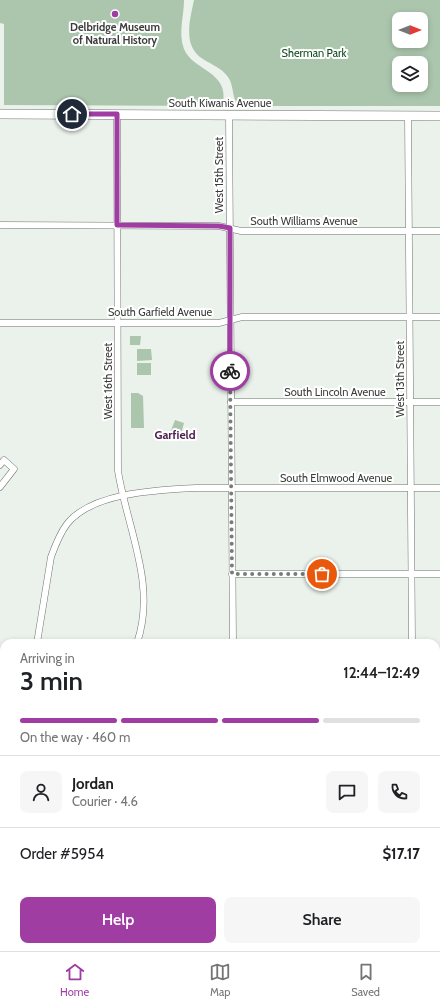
<!DOCTYPE html>
<html lang="en">
<head>
<meta charset="utf-8">
<style>
	:root { --surface:#fff; --page:#f6f6f6; --text:#202124; --muted:#757577; --line:#e0e0e0; --accent:#a03da3 }
	body { margin:0; font-family:Cabin,sans-serif; background:var(--page); color:var(--text); height:100vh; display:flex; flex-direction:column; font-size:15px; white-space:nowrap }
	* { box-sizing:border-box; margin:0 }
	p { font-size:13px; color:var(--muted) }
	.icon { flex:none; width:22px; height:22px; fill:none; stroke:currentColor; stroke-width:2; stroke-linecap:round; stroke-linejoin:round }
	.map { position:relative; flex:1; overflow:hidden }
	.side { position:absolute; left:0px; top:639px; width:440px; height:312px; display:flex; flex-direction:column; background:var(--surface); border-radius:12px 12px 0 0; box-shadow:0 2px 6px #0003 }
	.side>* { flex:none }
	.needle { width:26px; rotate:90deg }
	.tools { position:absolute; left:392px; top:12px; display:grid; gap:8px }
	.tools a { display:grid; place-items:center; width:36px; height:36px; border-radius:8px; background:var(--surface); box-shadow:0 2px 6px #0003; font-size:20px }
	.pin { position:absolute; display:grid; place-items:center; width:34px; height:34px; color:#fff; margin:-17px; border:2px solid #fff; border-radius:50%; box-shadow:0 1px 4px #0007 }
	.courier { position:absolute; display:grid; place-items:center; width:40px; height:40px; margin:-20px; border:3px solid #a03da3; border-radius:50%; background:#fff; color:#222; box-shadow:0 1px 5px #0007 }
	.overview em { font-style:normal; font-weight:600 }
	.overview div { display:flex; flex-direction:column-reverse }
	.overview { display:flex; align-items:center; justify-content:space-between; height:68px; padding:0 20px }
	h1 { font-size:26px; font-weight:600; line-height:30px }
	.bar { display:grid; grid-template-columns:repeat(4,1fr); gap:6px 4px; align-content:center; height:48px; padding:0 20px }
	.bar i { height:5px; border-radius:3px; background:var(--line) }
	.bar .current { background:var(--accent) }
	.bar p { grid-column:span 4 }
	.line { display:flex; align-items:center; gap:10px; padding:0 20px; border-top:1px solid var(--line) }
	.line div { flex:1 }
	.round { display:grid; place-items:center; flex:none; width:42px; height:42px; border-radius:8px; background:var(--page) }
	.button { display:flex; gap:8px; margin-top:auto; padding:8px 20px }
	.button a { flex:1; height:46px; border-radius:8px; background:var(--accent); color:#fff; font-size:16px; font-weight:600; line-height:46px; text-align:center }
	.button a+a { background:var(--page); color:var(--text) }
	.tabs { display:flex; justify-content:space-around; align-items:center; height:56px; border-top:1px solid var(--line); background:var(--surface); font-size:11px; color:var(--muted) }
	.tabs a { display:grid; justify-items:center; gap:2px }
	.tabs .current { color:var(--accent) }
	.map>svg:first-child { display:block }
	.green { fill:#acc6ae; fill-rule:evenodd }
	.lines { fill:none; stroke-linecap:round; stroke-linejoin:round }
	.minor-casing { stroke:#6d736d; stroke-width:7 }
	.tertiary-casing { stroke:#6d736d; stroke-width:9 }
	.secondary-casing { stroke:#6d736d; stroke-width:10 }
	.minor { stroke:#fff; stroke-width:6 }
	.tertiary { stroke:#fff; stroke-width:8 }
	.secondary { stroke:#fff; stroke-width:9 }
	.done { stroke:#787c78; stroke-width:4; stroke-dasharray:0 7.2 }
	.route { stroke:#a03da3; stroke-width:5 }
	.poi-dot { fill:#a03da3; stroke:#fff; stroke-width:1.5 }
	.labels { text-anchor:middle; dominant-baseline:central; stroke-width:4; stroke-linejoin:round; paint-order:stroke }
	.poi-label { font-size:11px; font-weight:bold; fill:#3a3d3a; stroke:#fff }
	.park-label { font-size:11px; fill:#0e4b1b; stroke:#fff }
	.street-label { font-size:11px; fill:#3a3d3a; stroke:#fff }
	.neighbourhood-label { font-size:12px; font-weight:bold; fill:#512152; stroke:#fff }
</style>
</head>
<body>
<div class="map">
<svg width="440" height="951" viewBox="0 0 440 951">
	<rect width="100%" height="100%" fill="#eaf2eb"/>
	<g class="green">
		<path d="M0,0H184C184,16 178,33 184,49C193,71 229,71 223,103L219,106L4,105V24L0,23Z"/>
		<path d="M194,0H440V106H238C232,99 234,85 228,77C222,68 212,65 203,59C182,46 190,20 194,0ZM399,19H421V41H399ZM399,63H421V85H399Z"/>
		<path d="M130,336H141L140,345H130Z"/>
		<path d="M137,349H151L152,360L137,361Z"/>
		<rect x="137" y="363" width="14" height="12"/>
		<path d="M131,393H138L143,396L144,428H131Z"/>
		<path d="M175,420L184,423L180,438L170,433Z"/>
	</g>
	<g class="lines">
		<g class="minor-casing">
			<g id="minor">
				<path d="M117,114L118,471C127,528 157,585 137,643"/>
				<path d="M229,115L233,643"/>
				<path d="M408,116L412,643"/>
				<path d="M0,225L219,226L241,231H440"/>
				<path d="M0,323H219L242,317H440"/>
				<path d="M231,402H440"/>
				<path d="M0,465L4,460L14,469L0,487"/>
				<path d="M232,574H440"/>
				<path d="M37,643L51,557C55,546 60,533 67,524C92,492 159,490 196,488H440"/>
				<path d="M436,662H440"/>
				<path d="M0,689L4,686"/>
				<path d="M436,750H440"/>
				<path d="M0,751L4,752"/>
				<path d="M0,925H4"/>
				<path d="M436,926L440,927"/>
				<path d="M323,947V951"/>
				<path d="M224,951V947"/>
				<path d="M413,951V947"/>
			</g>
		</g>
		<g class="tertiary-casing">
			<g id="tertiary">
				<path d="M0,834H4"/>
				<path d="M436,835H440"/>
			</g>
		</g>
		<g class="secondary-casing">
			<path id="secondary" d="M0,114L440,116"/>
		</g>
		<use href="#minor" class="minor"/>
		<use href="#tertiary" class="tertiary"/>
		<use href="#secondary" class="secondary"/>
	</g>
	<g class="lines">
		<path class="done" d="M230,371L232,574H322"/>
		<path class="route" d="M72,114H117V225L219,226L230,228V371"/>
	</g>
	<circle class="poi-dot" cx="115" cy="14" r="4"/>
	<g class="labels">
		<g class="poi-label">
			<text x="115" y="27">Delbridge Museum<tspan x="115" dy="13">of Natural History</tspan></text>
		</g>
		<g class="park-label">
			<text x="314" y="53">Sherman Park</text>
		</g>
		<g class="street-label">
			<text x="220" y="103">South Kiwanis Avenue</text>
			<text transform="translate(219 175) rotate(-90)">West 15th Street</text>
			<text x="304" y="221">South Williams Avenue</text>
			<text x="160" y="312">South Garfield Avenue</text>
			<text transform="translate(400 379) rotate(-90)">West 13th Street</text>
			<text transform="translate(108 381) rotate(-90)">West 16th Street</text>
			<text x="335" y="392">South Lincoln Avenue</text>
			<text x="336" y="478">South Elmwood Avenue</text>
		</g>
		<g class="neighbourhood-label">
			<text x="175" y="434">Garfield</text>
		</g>
	</g>
</svg>
<div class="tools">
<a><svg class="needle" viewBox="-14 -14 28 28"><path d="M0-13l5 13h-10z" fill="#e53935"/><path d="M0 13l5-13h-10z" fill="#757577"/></svg></a>
<a><svg class="icon" aria-label="layers" viewBox="0 0 24 24"><path d="M12 4l9 5-9 5-9-5zM3 14l9 5 9-5"/></svg></a>
</div>
<div class="pin" style="left:322px;top:574px;background:#ea580c"><svg class="icon" aria-label="bag" viewBox="0 0 24 24"><path d="M5 8h14l-1 12H6zM9 8a3 3 0 0 1 6 0"/></svg></div>
<div class="pin" style="left:72px;top:114px;background:#1f2937"><svg class="icon" aria-label="home" viewBox="0 0 24 24"><path d="M3 11l9-7 9 7M6 9v11h12V9"/></svg></div>
<div class="courier" style="left:230px;top:371px"><svg class="icon" aria-label="bike" viewBox="0 0 24 24"><circle cx="6" cy="16" r="4"/><circle cx="18" cy="16" r="4"/><path d="M6 16l4-8h5l3 8M10 8l3 8H6M13 5h3"/></svg></div>
<section class="side">
<div class="overview"><div><h1>3 min</h1><p>Arriving in</p></div><em>12:44–12:49</em></div>
<div class="bar"><i class="current"></i><i class="current"></i><i class="current"></i><i></i><p>On the way · 460 m</p></div>
<div class="line" style="height:72px"><a class="round"><svg class="icon" aria-label="person" viewBox="0 0 24 24"><circle cx="12" cy="8" r="4"/><path d="M4 21q1-7 8-7t8 7"/></svg></a><div><b>Jordan</b><p>Courier · 4.6</p></div><a class="round"><svg class="icon" aria-label="chat" viewBox="0 0 24 24"><path d="M4 5h16v11H9l-5 4z"/></svg></a><a class="round"><svg class="icon" aria-label="phone" viewBox="0 0 24 24"><path d="M5 4h4l2 5-3 2q2 4 5 5l2-3 5 2v4C11 20 4 13 5 4z"/></svg></a></div>
<div class="line" style="height:52px"><div>Order #5954</div><b>$17.17</b></div>
<div class="button"><a>Help</a><a>Share</a></div>
</section>
</div>
<nav class="tabs">
<a class="current"><svg class="icon" aria-label="home" viewBox="0 0 24 24"><path d="M3 11l9-7 9 7M6 9v11h12V9"/></svg>Home</a>
<a><svg class="icon" aria-label="map" viewBox="0 0 24 24"><path d="M3 6l6-2 6 2 6-2v14l-6 2-6-2-6 2zM9 4v14M15 6v14"/></svg>Map</a>
<a><svg class="icon" aria-label="saved" viewBox="0 0 24 24"><path d="M7 4h10v16l-5-4-5 4z"/></svg>Saved</a>
</nav>
</body>
</html>
